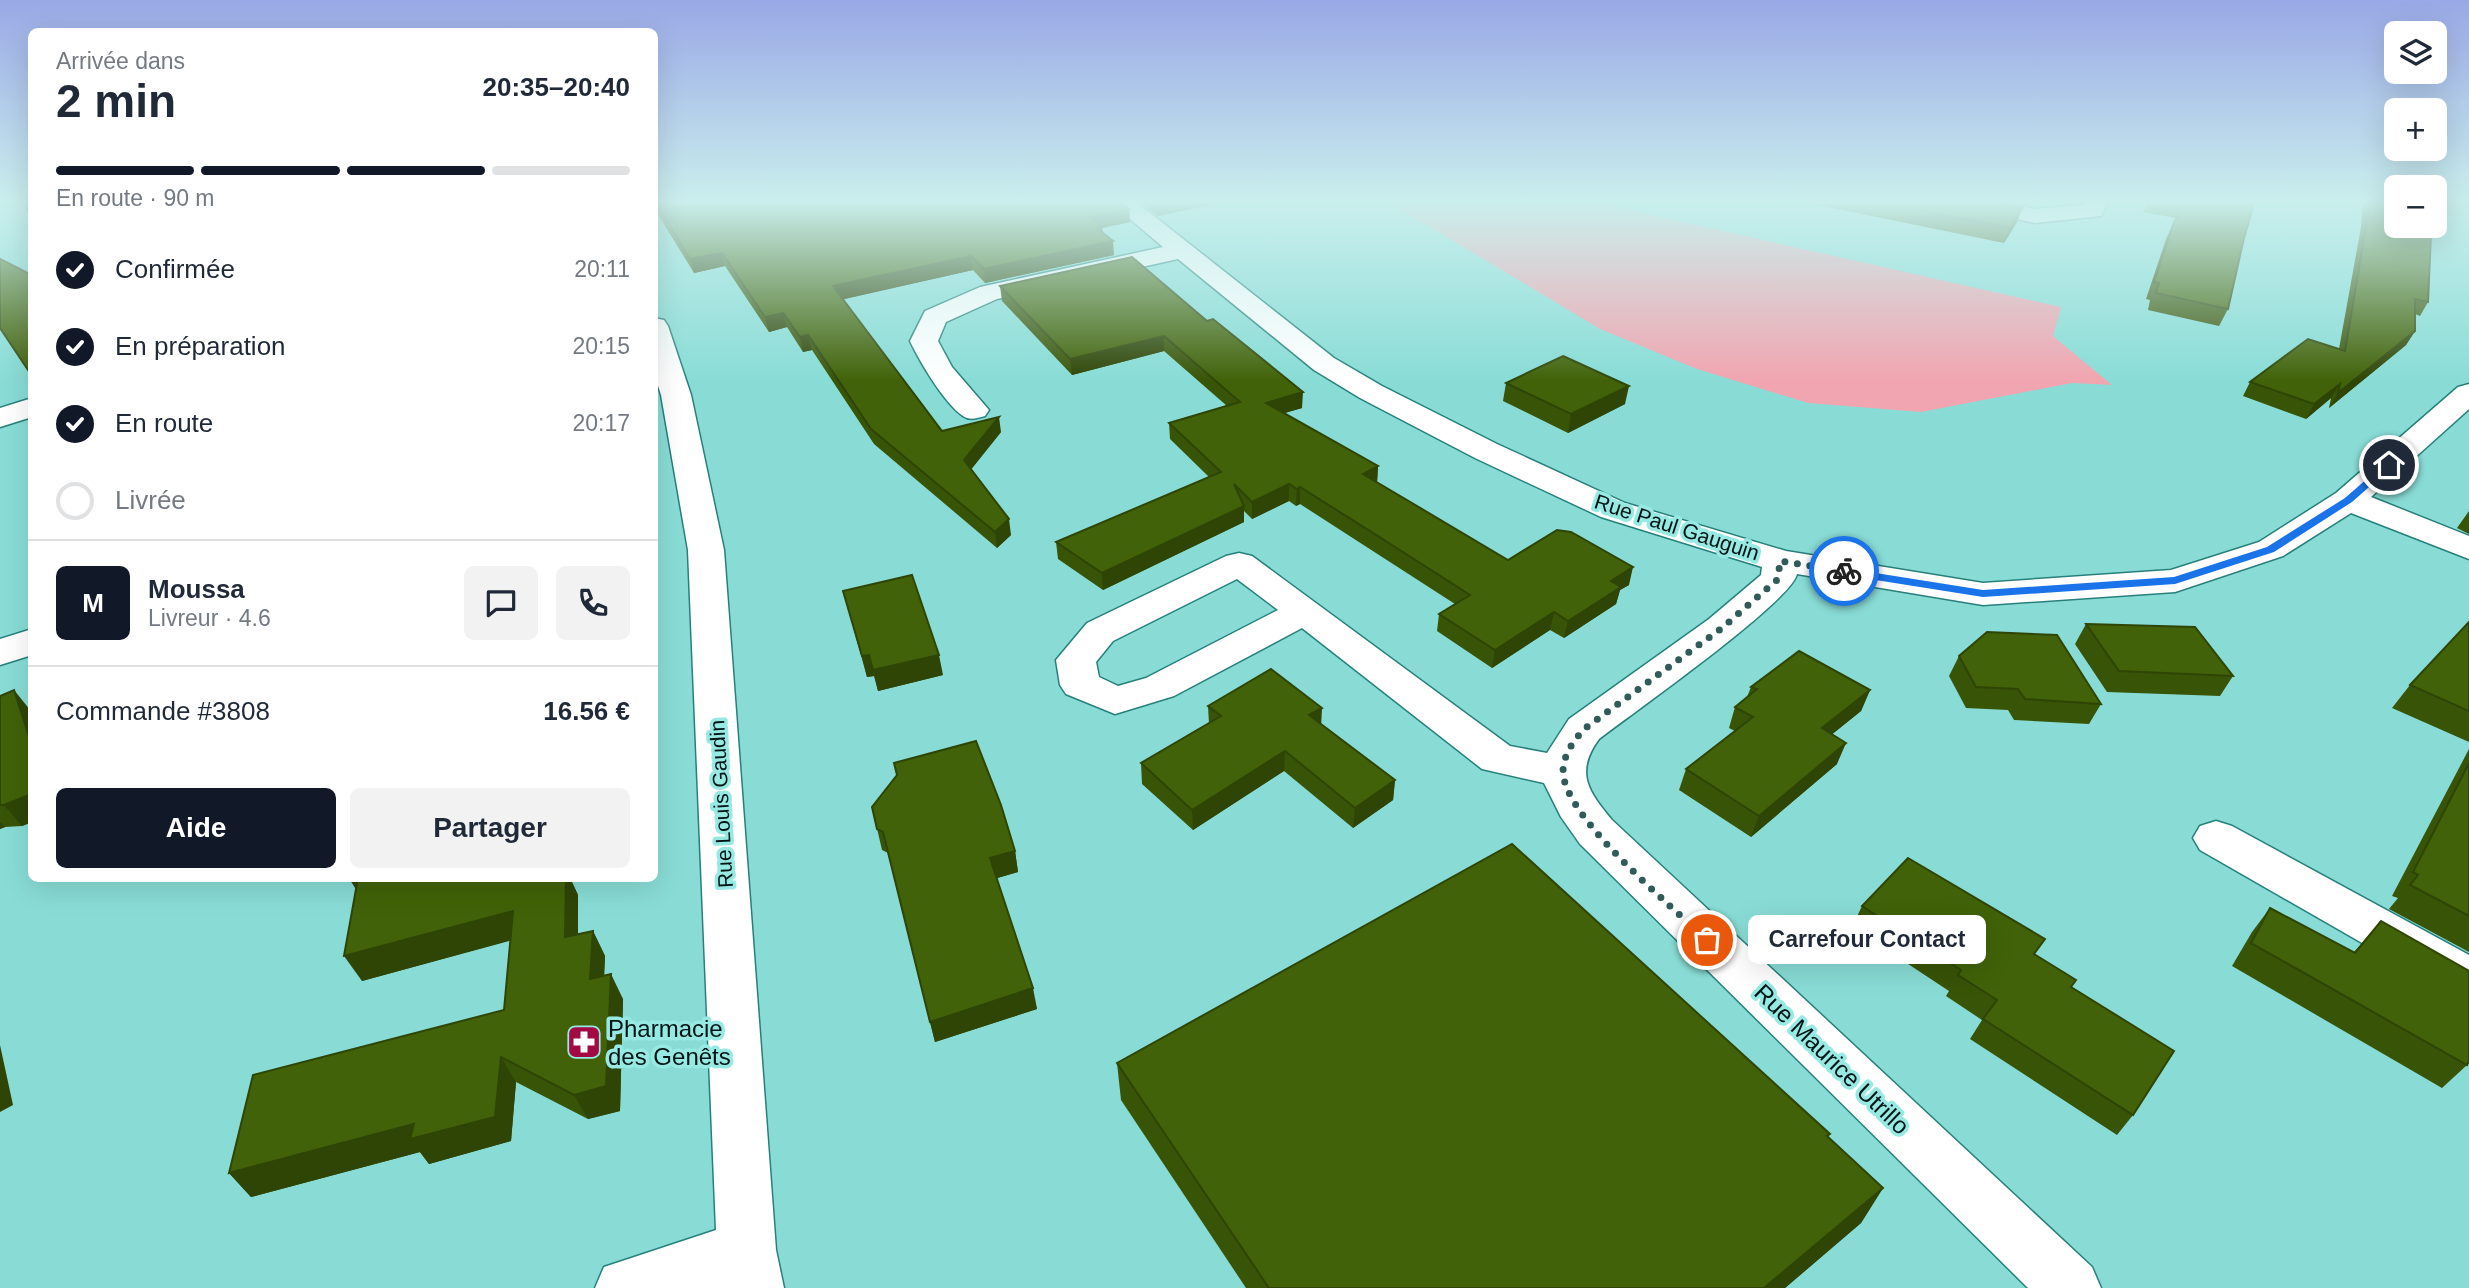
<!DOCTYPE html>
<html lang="fr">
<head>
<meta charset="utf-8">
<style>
	:root { --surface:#fff; --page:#f2f2f3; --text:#1f2937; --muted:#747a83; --line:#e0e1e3; --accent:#111827 }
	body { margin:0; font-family:Helvetica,sans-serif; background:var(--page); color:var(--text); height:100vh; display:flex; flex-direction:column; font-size:26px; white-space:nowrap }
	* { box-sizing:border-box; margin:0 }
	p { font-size:23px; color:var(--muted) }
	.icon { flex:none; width:38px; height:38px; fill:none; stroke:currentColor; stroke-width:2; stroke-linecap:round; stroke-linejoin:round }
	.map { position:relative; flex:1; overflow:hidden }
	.side { position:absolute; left:28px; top:28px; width:630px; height:854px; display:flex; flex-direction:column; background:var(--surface); border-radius:10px; box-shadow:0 7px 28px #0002 }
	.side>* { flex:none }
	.tools { position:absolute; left:2384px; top:21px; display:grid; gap:14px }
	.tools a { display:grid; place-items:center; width:63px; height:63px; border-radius:10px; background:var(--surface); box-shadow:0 7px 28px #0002; font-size:35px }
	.pin { position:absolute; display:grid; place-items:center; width:60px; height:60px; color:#fff; margin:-30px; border:4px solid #fff; border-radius:50%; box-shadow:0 2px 7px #0007 }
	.courier { position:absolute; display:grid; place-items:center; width:70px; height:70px; margin:-35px; border:5px solid #1a73e8; border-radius:50%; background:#fff; color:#222; box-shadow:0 2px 9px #0007 }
	.bubble { position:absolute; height:49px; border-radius:10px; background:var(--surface); box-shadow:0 7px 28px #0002; font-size:23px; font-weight:600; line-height:49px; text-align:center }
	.headline em { font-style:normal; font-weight:600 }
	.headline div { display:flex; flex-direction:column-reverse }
	.headline { display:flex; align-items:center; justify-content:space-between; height:119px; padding:0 28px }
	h1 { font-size:46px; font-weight:600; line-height:52px }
	.bar { display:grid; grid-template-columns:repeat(4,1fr); gap:10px 7px; align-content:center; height:84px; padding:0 28px }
	.bar i { height:9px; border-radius:5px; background:var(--line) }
	.bar .on { background:var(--accent) }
	.bar p { grid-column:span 4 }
	.line { display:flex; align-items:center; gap:18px; padding:0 28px; border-top:2px solid var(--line) }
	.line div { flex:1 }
	.round { display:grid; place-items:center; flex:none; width:74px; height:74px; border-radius:10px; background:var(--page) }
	ol { padding:0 28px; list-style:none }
	li { display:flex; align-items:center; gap:21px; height:77px }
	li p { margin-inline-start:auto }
	li .icon { padding:7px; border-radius:50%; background:var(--accent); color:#fff; stroke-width:4 }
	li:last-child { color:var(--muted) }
	li i { width:38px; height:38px; border:4px solid var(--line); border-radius:50% }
	.action { display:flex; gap:14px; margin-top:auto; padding:14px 28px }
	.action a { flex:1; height:80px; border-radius:10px; background:var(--accent); color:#fff; font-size:28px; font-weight:600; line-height:80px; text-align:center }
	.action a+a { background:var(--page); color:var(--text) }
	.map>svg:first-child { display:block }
	.green { fill:#f1a5b0 }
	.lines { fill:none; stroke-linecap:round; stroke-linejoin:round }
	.minor-casing { stroke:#27807b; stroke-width:3 }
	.minor { fill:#fff; fill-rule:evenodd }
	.wall { fill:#385407 }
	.shaded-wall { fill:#2e4506 }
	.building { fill:#416208; stroke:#2e4506; stroke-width:2 }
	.route { fill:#1a73e8 }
	.done { stroke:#305b58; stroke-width:7; stroke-dasharray:0 12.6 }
	.labels { text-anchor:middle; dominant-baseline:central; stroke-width:7; stroke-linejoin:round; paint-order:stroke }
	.street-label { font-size:21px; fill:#001514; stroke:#96eae3 }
	.near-poi-label { font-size:24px; fill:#001514; stroke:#96eae3; text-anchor:start }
	.near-street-label { font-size:24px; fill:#001514; stroke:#96eae3 }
</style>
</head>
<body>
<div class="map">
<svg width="2469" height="1288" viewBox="0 0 2469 1288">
	<rect width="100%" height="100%" fill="#89dcd6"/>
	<path class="green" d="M1387,201H1610L1616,207L2061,307L2053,336L2112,385L2072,383L1921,412L1808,403L1697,369L1600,329Z"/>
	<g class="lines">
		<g class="minor-casing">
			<g id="minor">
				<path d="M1109,201H1135L1334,358L1382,386L1497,444L1625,503L1786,551L1983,583L2171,570L2259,542L2336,493L2458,387L2469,384V409L2371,497L2469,536V559L2351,513L2283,556L2175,592L1983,605L1797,574C1791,602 1630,715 1599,739C1574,773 1589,792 1612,820L2092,1267L2101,1288H2028L1580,844L1561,817L1544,783L1482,769L1302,628L1174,696L1115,714L1066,694L1060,685L1056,660L1087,623L1226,556L1239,553L1252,556L1510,746L1547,753L1569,719L1709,619L1761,575L1762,567L1601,517L1475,458L1360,398L1314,370L1178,259L997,299L946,322L938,341L952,367L989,410L985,416C977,418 970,421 963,416C944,403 920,362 910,341L925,311L980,287L1163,247ZM1237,579L1278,610L1146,678L1118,686L1099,677L1096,662L1113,641Z"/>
				<path d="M1951,201H1997L2035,209L2084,205L2085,201H2109L2101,216L2035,223L1955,206Z"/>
				<path d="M654,318L664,320L668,326L691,395L724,550L776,1250L784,1288H595L604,1267L716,1230L688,550L661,395L654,373Z"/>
				<path d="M32,398V417L0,427V408Z"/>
				<path d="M32,629V655L0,665V639Z"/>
				<path d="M2216,821L2232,826L2469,955V1000L2451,994L2200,850L2193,838L2200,826Z"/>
			</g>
		</g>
		<use href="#minor" class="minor"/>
	</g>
	<g class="wall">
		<path d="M19,201H32V217Z"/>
		<path d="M654,201L1129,209L1130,222L1102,228L1103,233L1114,255L985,283L973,270L843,299L942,431L1001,432L971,469L1011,535L997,548L874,444L812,350L803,352L787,327L769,332L725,266L694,273L654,208Z"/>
		<path d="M1139,201H1227L1158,216Z"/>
		<path d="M1798,201H1992L2017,222L2004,243Z"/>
		<path d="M2009,201H2030L2027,205Z"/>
		<path d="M2148,201H2255L2244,238L2228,309L2219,326L2148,310L2150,300L2146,299L2166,239L2176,218L2143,212Z"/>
		<path d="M2363,201H2396L2428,302L2420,316L2415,314V331L2406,345L2329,408L2331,398L2306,419L2243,396L2250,382L2339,349L2361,227Z"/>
		<path d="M1132,257L1302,408L1284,413L1378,466L1377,483L1508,560L1629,585L1620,590L1616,604L1564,638L1550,630L1492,668L1437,631L1439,614L1455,604L1300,504L1296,506L1289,501L1252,519L1244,511V522L1103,590L1058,559L1056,542L1209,477L1170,439L1169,423L1227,406L1164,351L1072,375L1002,301L1000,286Z"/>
		<path d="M1506,383L1625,404L1568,433L1503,401Z"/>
		<path d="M2469,511V534L2457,528Z"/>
		<path d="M843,591L943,675L878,691L874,676L867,677Z"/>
		<path d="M2469,622V742L2392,708L2410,685Z"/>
		<path d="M2086,624L2233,676L2220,696L2107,692L2075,644Z"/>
		<path d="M1959,656L2101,704L2089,724L2014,720L2008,710L1966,708L1949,676Z"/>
		<path d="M1751,687L1870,690L1861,711L1832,734L1837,764L1751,837L1679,790L1686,769L1735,731L1729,728L1735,707L1747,697Z"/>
		<path d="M0,696L31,711L32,714V822L22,826L5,827L0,829Z"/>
		<path d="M1208,706L1321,724L1395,780L1393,800L1353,828L1284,771L1193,830L1142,784L1141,763L1209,724Z"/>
		<path d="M2469,749V952L2389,909L2398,898L2392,896Z"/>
		<path d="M872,807L1015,851L1018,872L997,878L1037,1009L935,1042L888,853L882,850Z"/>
		<path d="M350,878H570L578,895V934L593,931L605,956L604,975L623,999L620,1111L588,1119L516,1082L511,1141L429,1164L420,1152L251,1197L229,1173L504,1010L511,940L362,981L356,889Z"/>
		<path d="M1862,906L2035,955L2071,987L2133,1115L2117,1135L1970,1039L1982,1020L1946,996L1949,991L1852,927Z"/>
		<path d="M2270,908L2354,952L2381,921L2467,1065L2442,1088L2232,966L2252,932Z"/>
		<path d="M1117,1063L1830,1134L1828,1137L1883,1188L1861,1223L1785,1288H1246L1121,1100Z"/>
	</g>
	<g class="shaded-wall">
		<path d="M1166,201H1227L1158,216V203Z"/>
		<path d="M2023,207L2017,222L2004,243L2010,228Z"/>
		<path d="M1129,209L1130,222L1102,228L1103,240L1090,217Z"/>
		<path d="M1113,241L1114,255L985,283L984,269Z"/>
		<path d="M722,253L725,266L694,273L690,259Z"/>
		<path d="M971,256L973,270L836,301L833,286Z"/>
		<path d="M783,313L787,327L769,332L765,317Z"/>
		<path d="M2415,331L2406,345L2329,408L2338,393Z"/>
		<path d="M808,335L812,350L803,352L800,337Z"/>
		<path d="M1164,336V351L1072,375L1070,359Z"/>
		<path d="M2340,384L2331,398L2306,419L2314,404Z"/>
		<path d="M1629,386L1625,404L1568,433L1571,414Z"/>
		<path d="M1303,392L1302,408L1265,419L1266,403Z"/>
		<path d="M999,417L1001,432L966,476L964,460Z"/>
		<path d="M1378,466L1377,483L1363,474Z"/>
		<path d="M1289,484V501L1252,519V502Z"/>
		<path d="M1300,487V504L1296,506L1297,489Z"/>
		<path d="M1244,506V522L1103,590L1102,573Z"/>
		<path d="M1009,519L1011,535L997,548L995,532Z"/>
		<path d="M1633,567L1629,585L1620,590L1616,604L1564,638L1568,621L1611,581Z"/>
		<path d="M1554,612L1550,630L1492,668L1495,650Z"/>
		<path d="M869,655L874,676L867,677L862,656Z"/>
		<path d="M939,655L943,675L878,691L873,670Z"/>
		<path d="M14,690L31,711L32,714V746Z"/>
		<path d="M1870,690L1861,711L1814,749L1822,728Z"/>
		<path d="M1322,708L1321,728L1309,715Z"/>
		<path d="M1846,743L1837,764L1751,837L1759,816Z"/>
		<path d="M1285,751L1284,771L1193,830L1192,810Z"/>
		<path d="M1395,780L1393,800L1353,828L1355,808Z"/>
		<path d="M32,794V822L22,826L4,805Z"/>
		<path d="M0,822L5,827L0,829Z"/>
		<path d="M1015,851L1018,872L994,879L990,858Z"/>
		<path d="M355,878H358L366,905L350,880Z"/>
		<path d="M566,878H570L578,895V963L565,937Z"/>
		<path d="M513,911L527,936L362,981L344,956Z"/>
		<path d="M593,931L605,956L603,1004L590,979Z"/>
		<path d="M611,974L623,999L620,1111L588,1119L574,1095Z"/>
		<path d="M1033,988L1037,1009L935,1042L930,1022Z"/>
		<path d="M0,1045L13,1105L0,1112Z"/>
		<path d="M501,1057L516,1082L511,1141L429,1164L420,1152L251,1197L229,1173Z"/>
		<path d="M1883,1188L1861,1223L1785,1288H1764Z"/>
	</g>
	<g class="building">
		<path d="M22,201H32V213Z"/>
		<path d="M655,201H1120L1129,209L1090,217L1102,227L1097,228L1113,241L984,269L971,256L833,286L942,431L999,417L964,460L1009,519L995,532L871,429L808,335L800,337L783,313L765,317L722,253L690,259Z"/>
		<path d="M1874,201H1992L2023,207L2010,228Z"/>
		<path d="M2176,201H2255L2244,238L2228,309L2156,293L2159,283L2154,282L2174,222L2185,203Z"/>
		<path d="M2369,201H2396V226H2427L2428,234L2431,235L2428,302L2415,299V331L2338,393L2340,384L2314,404L2250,382L2308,339L2345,351L2368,215Z"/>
		<path d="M1132,257L1207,321L1213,319L1303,392L1266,403L1378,466L1363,474L1508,560L1557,530L1571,532L1633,567L1611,581L1621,587L1568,621L1554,612L1495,650L1439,614L1470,595L1381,538L1300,487L1297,489L1289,484L1252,502L1234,484L1244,506L1102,573L1056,542L1221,472L1169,423L1240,402L1164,336L1070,359L1000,286Z"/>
		<path d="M0,259L32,275V376L0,328Z"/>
		<path d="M1563,356L1629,386L1571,414L1506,383Z"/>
		<path d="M912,575L939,655L873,670L869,655L862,656L843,591Z"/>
		<path d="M2469,622V711L2410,685Z"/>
		<path d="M2086,624L2195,627L2233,676L2119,671Z"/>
		<path d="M1987,632L2057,635L2101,704L2025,699L2018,689L1976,687L1959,656Z"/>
		<path d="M1799,651L1870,690L1822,728L1846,743L1759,816L1686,769L1753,717L1735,707L1757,689L1751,687Z"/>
		<path d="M1271,669L1322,708L1309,715L1395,780L1355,808L1285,751L1192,810L1141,763L1221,716L1208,706Z"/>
		<path d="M14,690L32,746V794L4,805H0V696Z"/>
		<path d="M976,741L1001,805L1015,851L990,858L1033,988L930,1022L883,832L877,829L872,807L897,775L894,763Z"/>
		<path d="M2469,763V916L2410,885L2418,875L2413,872Z"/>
		<path d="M1512,844L1830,1134L1827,1136L1883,1188L1764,1288H1269L1117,1063Z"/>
		<path d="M1908,858L2045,939L2034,954L2076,980L2071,987L2174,1051L2133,1115L1983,1019L1997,1000L1958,975L1961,970L1862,906Z"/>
		<path d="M358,878H528V880L534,878H566L565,937L593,931L590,979L611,974L606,1086L574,1095L501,1057L495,1117L410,1139L414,1124L229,1173L253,1075L504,1010L513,911L344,956Z"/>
		<path d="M2270,908L2355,953L2381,921L2469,971V1061L2467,1065L2251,943Z"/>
	</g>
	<linearGradient id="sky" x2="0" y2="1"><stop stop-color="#99a8e6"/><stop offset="0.53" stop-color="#caefed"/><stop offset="1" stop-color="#caefed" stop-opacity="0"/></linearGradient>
	<rect width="2469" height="381" fill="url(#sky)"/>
	<path class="route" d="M2385,463L2394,465L2352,502L2274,552L2175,584L1983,597L1844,575L1838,571L1844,568L1983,590L2174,577L2267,547L2345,498Z"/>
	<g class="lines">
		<path class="done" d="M1707,940C1673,907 1563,817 1563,771C1564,753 1573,742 1584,729L1722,628L1778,579L1780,561L1844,571"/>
	</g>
	<defs>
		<g id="pharmacy-square" transform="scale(1.75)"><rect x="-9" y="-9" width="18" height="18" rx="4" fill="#a30942" stroke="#96eae3"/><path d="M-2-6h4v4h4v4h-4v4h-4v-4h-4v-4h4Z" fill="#fff"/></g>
	</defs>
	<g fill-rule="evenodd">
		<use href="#pharmacy-square" x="584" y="1042"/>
	</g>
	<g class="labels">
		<g class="street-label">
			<text transform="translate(1677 527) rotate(18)">Rue Paul Gauguin</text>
			<text transform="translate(721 804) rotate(-93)">Rue Louis Gaudin</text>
		</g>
		<g class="near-poi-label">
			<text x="608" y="1028">Pharmacie<tspan x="608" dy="28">des Genêts</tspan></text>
		</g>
		<g class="near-street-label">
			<text transform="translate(1832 1059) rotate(44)">Rue Maurice Utrillo</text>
		</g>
	</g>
</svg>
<div class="tools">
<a><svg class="icon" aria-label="layers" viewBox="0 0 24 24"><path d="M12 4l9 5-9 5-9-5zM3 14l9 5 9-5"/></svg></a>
<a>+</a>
<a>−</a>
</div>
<div class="pin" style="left:1707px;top:940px;background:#ea580c"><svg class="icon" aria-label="bag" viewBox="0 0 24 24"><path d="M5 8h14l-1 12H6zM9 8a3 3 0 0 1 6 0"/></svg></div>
<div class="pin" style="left:2389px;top:465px;background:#1f2937"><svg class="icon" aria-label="home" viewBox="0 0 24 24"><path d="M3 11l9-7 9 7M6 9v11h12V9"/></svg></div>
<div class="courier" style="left:1844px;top:571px"><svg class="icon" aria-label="bike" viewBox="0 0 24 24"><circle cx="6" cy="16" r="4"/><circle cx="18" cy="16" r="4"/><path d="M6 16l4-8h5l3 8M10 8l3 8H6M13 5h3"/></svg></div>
<div class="bubble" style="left:1748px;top:915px;width:238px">Carrefour Contact</div>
<section class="side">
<div class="headline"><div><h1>2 min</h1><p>Arrivée dans</p></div><em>20:35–20:40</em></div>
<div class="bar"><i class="on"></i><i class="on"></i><i class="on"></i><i></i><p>En route · 90 m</p></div>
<ol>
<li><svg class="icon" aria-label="check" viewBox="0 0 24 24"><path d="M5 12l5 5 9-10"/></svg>Confirmée<p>20:11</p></li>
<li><svg class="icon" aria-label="check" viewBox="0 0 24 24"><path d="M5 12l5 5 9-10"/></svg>En préparation<p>20:15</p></li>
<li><svg class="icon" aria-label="check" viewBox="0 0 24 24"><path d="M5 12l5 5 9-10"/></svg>En route<p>20:17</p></li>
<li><i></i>Livrée</li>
</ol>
<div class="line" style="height:126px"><b class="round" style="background:var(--accent);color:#fff">M</b><div><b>Moussa</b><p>Livreur · 4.6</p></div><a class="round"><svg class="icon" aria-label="chat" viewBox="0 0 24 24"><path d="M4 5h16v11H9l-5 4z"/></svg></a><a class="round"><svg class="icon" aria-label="phone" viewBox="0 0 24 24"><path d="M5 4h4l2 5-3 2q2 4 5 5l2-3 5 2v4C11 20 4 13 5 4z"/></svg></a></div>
<div class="line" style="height:91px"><div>Commande #3808</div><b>16.56 €</b></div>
<div class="action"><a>Aide</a><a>Partager</a></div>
</section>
</div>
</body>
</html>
